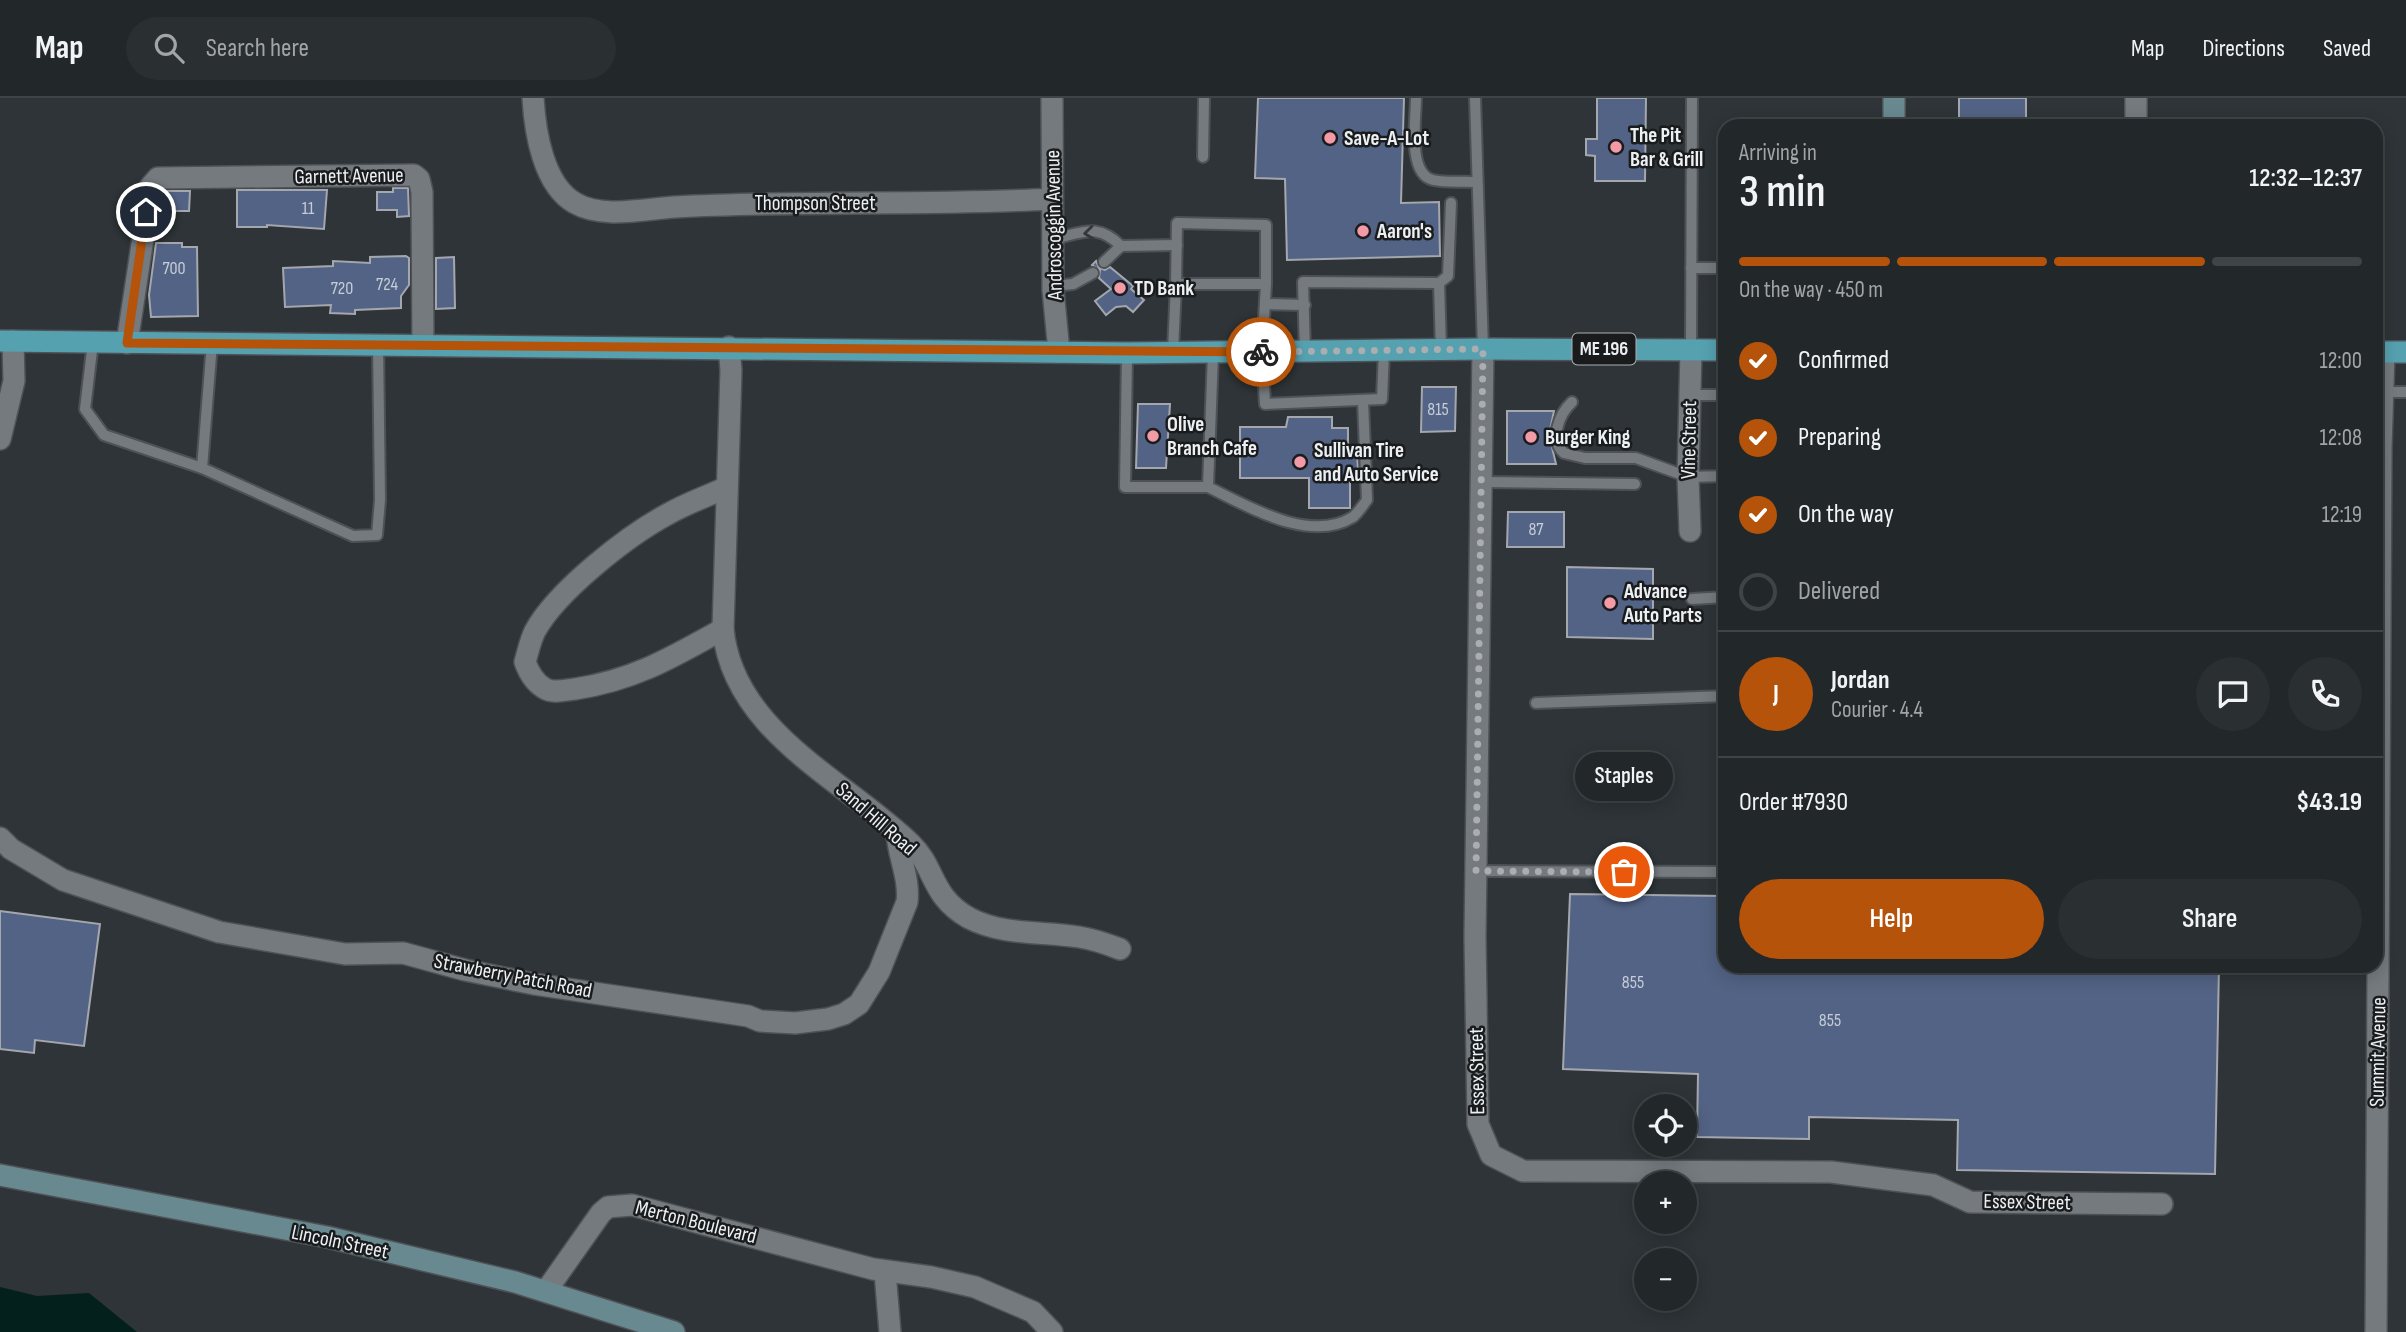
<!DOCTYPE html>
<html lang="en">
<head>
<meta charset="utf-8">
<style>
	:root { --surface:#222729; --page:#2a2f31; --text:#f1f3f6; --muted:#a2a5a8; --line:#3f4446; --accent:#b45309 }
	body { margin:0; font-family:"Sofia Sans Condensed",sans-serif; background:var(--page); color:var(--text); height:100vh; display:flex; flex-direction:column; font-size:26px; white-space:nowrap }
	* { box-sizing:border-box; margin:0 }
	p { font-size:23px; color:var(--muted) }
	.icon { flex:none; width:38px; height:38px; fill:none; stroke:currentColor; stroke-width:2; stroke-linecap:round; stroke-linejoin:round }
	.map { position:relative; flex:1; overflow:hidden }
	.panel { position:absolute; left:1718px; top:21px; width:665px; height:854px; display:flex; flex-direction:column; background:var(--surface); border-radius:21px; box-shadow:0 4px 18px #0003,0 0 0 2px var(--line) }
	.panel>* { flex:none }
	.fabs { position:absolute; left:1634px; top:996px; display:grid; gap:14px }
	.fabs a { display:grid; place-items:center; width:63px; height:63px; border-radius:50%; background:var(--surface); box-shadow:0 4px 18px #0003,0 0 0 2px var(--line); font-size:35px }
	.pin { position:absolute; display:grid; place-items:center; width:60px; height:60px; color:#fff; margin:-30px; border:4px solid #fff; border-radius:50%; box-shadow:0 2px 7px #0007 }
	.courier { position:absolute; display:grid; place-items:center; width:70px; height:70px; margin:-35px; border:5px solid #b45309; border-radius:50%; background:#fff; color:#222; box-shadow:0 2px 9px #0007 }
	.bubble { position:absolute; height:49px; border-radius:24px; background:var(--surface); box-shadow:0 4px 18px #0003,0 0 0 2px var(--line); font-size:23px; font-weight:600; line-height:49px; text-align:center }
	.head em { font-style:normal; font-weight:600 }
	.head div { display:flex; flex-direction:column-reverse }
	.head { display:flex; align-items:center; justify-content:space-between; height:119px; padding:0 21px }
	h1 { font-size:46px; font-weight:600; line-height:52px }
	.bar { display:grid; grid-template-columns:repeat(4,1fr); gap:10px 7px; align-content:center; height:84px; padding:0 21px }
	.bar i { height:9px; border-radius:5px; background:var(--line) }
	.bar .selected { background:var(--accent) }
	.bar p { grid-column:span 4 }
	.line { display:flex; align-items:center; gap:18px; padding:0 21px; border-top:2px solid var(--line) }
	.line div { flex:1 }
	.round { display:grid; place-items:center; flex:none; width:74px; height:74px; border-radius:37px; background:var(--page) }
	ol { padding:0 21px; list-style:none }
	li { display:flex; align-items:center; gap:21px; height:77px }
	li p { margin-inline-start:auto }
	li .icon { padding:7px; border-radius:50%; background:var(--accent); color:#fff; stroke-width:4 }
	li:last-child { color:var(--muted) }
	li i { width:38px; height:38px; border:4px solid var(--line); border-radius:50% }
	.primary-button { display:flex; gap:14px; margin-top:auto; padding:14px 21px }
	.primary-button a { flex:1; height:80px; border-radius:42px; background:var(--accent); color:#fff; font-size:28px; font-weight:600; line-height:80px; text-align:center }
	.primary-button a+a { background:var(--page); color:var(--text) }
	header { display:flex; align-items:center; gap:42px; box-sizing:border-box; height:98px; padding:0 35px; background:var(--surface); border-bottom:2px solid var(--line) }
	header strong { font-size:33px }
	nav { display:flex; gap:38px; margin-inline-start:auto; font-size:24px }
	.search { width:490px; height:63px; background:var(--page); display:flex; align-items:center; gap:18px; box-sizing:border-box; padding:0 24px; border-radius:38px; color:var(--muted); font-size:26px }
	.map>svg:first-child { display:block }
	.water { fill:#03201d }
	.building { fill:#536385; stroke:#a4a7ad; stroke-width:2 }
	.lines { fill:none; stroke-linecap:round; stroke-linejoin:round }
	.service-casing { stroke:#4e5256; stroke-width:14 }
	.minor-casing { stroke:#4e5256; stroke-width:24 }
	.secondary-casing { stroke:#4e5256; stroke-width:24 }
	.trunk-casing { stroke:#4e5256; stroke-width:24 }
	.service { stroke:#747a7e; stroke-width:10 }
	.minor { stroke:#747a7e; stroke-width:21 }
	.secondary { stroke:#698991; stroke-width:21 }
	.trunk { stroke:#56a1b0; stroke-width:21 }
	.oneway { stroke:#34383a }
	.done { stroke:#aaaeb1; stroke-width:7; stroke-dasharray:0 12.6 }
	.route { stroke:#b45309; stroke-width:9 }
	.poi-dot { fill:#f39aa7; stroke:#191b1d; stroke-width:2.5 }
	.labels { text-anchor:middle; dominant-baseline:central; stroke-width:5; stroke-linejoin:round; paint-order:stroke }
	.number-label { font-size:18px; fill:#c6cdd7 }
	.shield { fill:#191b1d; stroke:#adb0b2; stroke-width:2 }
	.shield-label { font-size:19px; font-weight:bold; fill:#ecf0f2 }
	.poi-label { font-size:21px; font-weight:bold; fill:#ecf0f2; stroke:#191b1d; text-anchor:start }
	.street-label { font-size:21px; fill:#ecf0f2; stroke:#191b1d }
</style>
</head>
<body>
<header>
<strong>Map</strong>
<div class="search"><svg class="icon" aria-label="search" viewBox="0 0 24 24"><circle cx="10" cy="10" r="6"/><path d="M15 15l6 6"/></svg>Search here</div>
<nav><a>Map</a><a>Directions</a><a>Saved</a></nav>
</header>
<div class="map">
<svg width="2406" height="1234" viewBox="0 0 2406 1234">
	<rect width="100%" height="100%" fill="#2e3437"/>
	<path class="water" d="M0,1189L37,1198L89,1195L137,1234H0Z"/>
	<g class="building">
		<path d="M1258,0H1404L1401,105L1439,104L1440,158L1287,162L1285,81L1255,80Z"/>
		<path d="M1597,0H1646L1645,83H1595V58L1586,57V41H1597Z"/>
		<rect x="1959" y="0" width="67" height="28"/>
		<path d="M393,90H408L409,118L397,119V112H377V94H393Z"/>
		<path d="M237,92H327L324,131L267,127V129H237Z"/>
		<path d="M164,93H190L189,113H174V106L162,105Z"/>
		<path d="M156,145H182V149H197L198,218L151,219L149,197Z"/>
		<path d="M406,158L409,160V187L401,198V210L355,212V216L330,215L331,207L285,209L283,170L333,168V163L370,165V159Z"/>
		<path d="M454,159L455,210L436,211V160Z"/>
		<path d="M1096,163L1099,170L1105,172L1110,169L1133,188L1131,191L1144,202L1133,214L1126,208L1116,209L1106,217L1095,203L1111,191L1099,180L1100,172L1092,167Z"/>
		<path d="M1422,289H1456L1455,333L1421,334Z"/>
		<path d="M1138,306H1170L1166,370H1136Z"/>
		<path d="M1507,313H1554L1549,337L1556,366H1507Z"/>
		<path d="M1288,319H1332V330H1348V353H1357L1358,375H1350V410H1309V380H1240V329H1286Z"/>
		<path d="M1508,414H1564V449H1507Z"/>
		<path d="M1567,469L1653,471V541L1567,539Z"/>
		<path d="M1570,796L1726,798V868H2219L2215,1076L1957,1072L1958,1022L1809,1019V1041L1697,1039L1698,976L1563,971Z"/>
		<path d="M0,813L100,826L84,948L35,942L34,955L0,951Z"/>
	</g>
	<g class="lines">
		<g class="service-casing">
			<g id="service">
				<path d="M1416,0C1416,20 1407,76 1433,82C1447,85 1463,83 1477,84"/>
				<path d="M1475,0L1483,251"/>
				<path d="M1203,59L1204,0"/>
				<path d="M1053,141C1083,135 1097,124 1121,148"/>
				<path d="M1104,164L1121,148L1177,147"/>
				<path d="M1691,170H1726"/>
				<path d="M1439,185L1448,178L1451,105"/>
				<path d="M1266,186L1262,254L1265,306L1382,301L1384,253"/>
				<path d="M1053,188L1073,186L1093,175"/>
				<path d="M1265,206L1305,207"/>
				<path d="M93,244L85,311L104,337L202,370L353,438L377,437L380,402L378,245"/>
				<path d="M1691,252L1692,0"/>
				<path d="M1173,253L1176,186H1266V127L1177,125L1176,186"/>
				<path d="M1305,254L1303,184L1439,185L1441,252"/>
				<path d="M1127,255L1125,389H1208L1213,255"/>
				<path d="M2383,294H2406"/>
				<path d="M1690,297H1726"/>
				<path d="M1572,304C1559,316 1549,342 1564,355L1585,360H1636L1688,379L1726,378"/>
				<path d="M202,370L212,245"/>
				<path d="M1483,384L1635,386"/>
				<path d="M1208,389C1248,408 1309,446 1353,419C1358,415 1363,407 1367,402L1363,303"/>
				<path d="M1692,501L1726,499"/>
				<path d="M1536,605L1726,598"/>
				<path d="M1476,773L1726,774"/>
			</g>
		</g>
		<g class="minor-casing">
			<g id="minor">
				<path d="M533,0C535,33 543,87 575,105C602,121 645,111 675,109C801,102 927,108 1052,101"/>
				<path d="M1052,0L1053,192L1059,254"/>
				<path d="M2136,0V28"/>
				<path d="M127,245L151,88L158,80L414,77L419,81L422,94L423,247"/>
				<path d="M1483,251L1475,839L1478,1026L1491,1057L1523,1073L1831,1074L1933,1087L1970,1104L2162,1106"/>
				<path d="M0,341L14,283L13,243"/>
				<path d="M727,389C708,398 687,405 668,416C627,438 557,493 535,533C530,543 528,554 525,564C529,575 534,584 544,590C553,596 565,592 575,591C634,582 671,560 723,531L731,272L729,249"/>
				<path d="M1690,433L1688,379L1691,252"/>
				<path d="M723,531C733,634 845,682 911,746C936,770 930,798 969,820C1004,838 1042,833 1079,839C1093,841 1107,846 1120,851"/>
				<path d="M0,740L11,751L63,782L219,834L345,856L403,855L465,872L534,886L748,918L760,923L795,925L828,921L844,916L859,906L879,874L907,804C910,780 898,758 897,735"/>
				<path d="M885,1174L890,1234"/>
				<path d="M546,1193L601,1115L608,1109L632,1107L873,1171L931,1179L975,1189L1033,1214L1052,1234"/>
				<path d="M2376,1234L2381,350L2384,254"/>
			</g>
		</g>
		<g class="secondary-casing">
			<g id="secondary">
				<path d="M1894,0V28"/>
				<path d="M0,1077L327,1139L515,1184L674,1234"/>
			</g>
		</g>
		<g class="trunk-casing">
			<g id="trunk">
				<path d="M0,243L1127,255L1483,251L1726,252"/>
				<path d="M2376,254H2406"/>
			</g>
		</g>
		<use href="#service" class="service"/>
		<use href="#minor" class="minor"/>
		<use href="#secondary" class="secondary"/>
		<use href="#trunk" class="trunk"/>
	</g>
	<defs><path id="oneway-chevron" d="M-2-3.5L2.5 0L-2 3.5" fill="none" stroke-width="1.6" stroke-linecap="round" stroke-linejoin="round" transform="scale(1.75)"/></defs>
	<use class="oneway" href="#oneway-chevron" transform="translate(1089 135) rotate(174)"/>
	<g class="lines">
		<path class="done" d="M1261,254L1483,251L1476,773L1624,774"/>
		<path class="route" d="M146,114L127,245L1261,254"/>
	</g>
	<g class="poi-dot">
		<circle cx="1330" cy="40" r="7"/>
		<circle cx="1616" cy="49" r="7"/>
		<circle cx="1363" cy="133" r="7"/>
		<circle cx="1120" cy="190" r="7"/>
		<circle cx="1153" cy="338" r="7"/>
		<circle cx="1531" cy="339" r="7"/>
		<circle cx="1300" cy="364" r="7"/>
		<circle cx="1610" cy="505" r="7"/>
	</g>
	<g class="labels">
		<g class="number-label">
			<text x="308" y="110">11</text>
			<text x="174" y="170">700</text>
			<text x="387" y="186">724</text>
			<text x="342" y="190">720</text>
			<text x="1438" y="311">815</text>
			<text x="1536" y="431">87</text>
			<text x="1633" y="884">855</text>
			<text x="1830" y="922">855</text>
		</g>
		<rect class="shield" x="1572.5" y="235.5" width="63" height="31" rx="5"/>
		<g class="shield-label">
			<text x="1604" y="251">ME 196</text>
		</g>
		<g class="poi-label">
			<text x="1630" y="37">The Pit<tspan x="1630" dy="24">Bar &amp; Grill</tspan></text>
			<text x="1344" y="40">Save-A-Lot</text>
			<text x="1377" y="133">Aaron's</text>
			<text x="1134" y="190">TD Bank</text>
			<text x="1167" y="326">Olive<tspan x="1167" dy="24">Branch Cafe</tspan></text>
			<text x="1545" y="339">Burger King</text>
			<text x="1314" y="352">Sullivan Tire<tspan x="1314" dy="24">and Auto Service</tspan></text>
			<text x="1624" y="493">Advance<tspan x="1624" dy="24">Auto Parts</tspan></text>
		</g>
		<g class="street-label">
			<text transform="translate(349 78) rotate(-1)">Garnett Avenue</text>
			<text x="815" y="105">Thompson Street</text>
			<text transform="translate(1054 127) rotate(-91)">Androscoggin Avenue</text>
			<text transform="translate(1689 342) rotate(-89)">Vine Street</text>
			<text transform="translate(876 721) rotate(41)">Sand Hill Road</text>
			<text transform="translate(513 878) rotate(11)">Strawberry Patch Road</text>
			<text transform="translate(2378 954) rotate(-89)">Summit Avenue</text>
			<text transform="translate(1477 973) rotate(-91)">Essex Street</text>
			<text transform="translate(2027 1104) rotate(1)">Essex Street</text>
			<text transform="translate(696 1124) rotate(14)">Merton Boulevard</text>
			<text transform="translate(340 1144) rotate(12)">Lincoln Street</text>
		</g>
	</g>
</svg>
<div class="fabs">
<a><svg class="icon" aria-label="locate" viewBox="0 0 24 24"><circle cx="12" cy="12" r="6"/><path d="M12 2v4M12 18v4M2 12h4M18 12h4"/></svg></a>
<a>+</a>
<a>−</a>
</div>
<div class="pin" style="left:1624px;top:774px;background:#ea580c"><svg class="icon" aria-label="bag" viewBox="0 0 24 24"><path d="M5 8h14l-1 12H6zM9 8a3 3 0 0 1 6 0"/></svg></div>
<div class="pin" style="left:146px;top:114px;background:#1f2937"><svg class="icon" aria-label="home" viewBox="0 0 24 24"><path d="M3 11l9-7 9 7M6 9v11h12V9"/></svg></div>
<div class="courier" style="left:1261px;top:254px"><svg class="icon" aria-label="bike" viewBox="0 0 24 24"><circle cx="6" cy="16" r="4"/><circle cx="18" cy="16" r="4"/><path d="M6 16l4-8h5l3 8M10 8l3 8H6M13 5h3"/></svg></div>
<div class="bubble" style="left:1575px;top:654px;width:98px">Staples</div>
<section class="panel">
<div class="head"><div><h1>3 min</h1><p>Arriving in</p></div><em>12:32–12:37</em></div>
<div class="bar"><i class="selected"></i><i class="selected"></i><i class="selected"></i><i></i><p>On the way · 450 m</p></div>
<ol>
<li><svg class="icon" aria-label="check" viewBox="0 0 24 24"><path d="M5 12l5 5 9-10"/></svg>Confirmed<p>12:00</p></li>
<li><svg class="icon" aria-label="check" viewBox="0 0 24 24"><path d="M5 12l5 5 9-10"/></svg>Preparing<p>12:08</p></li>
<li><svg class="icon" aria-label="check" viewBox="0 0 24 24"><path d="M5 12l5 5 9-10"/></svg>On the way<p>12:19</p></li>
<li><i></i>Delivered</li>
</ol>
<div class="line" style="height:126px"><b class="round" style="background:var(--accent);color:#fff">J</b><div><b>Jordan</b><p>Courier · 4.4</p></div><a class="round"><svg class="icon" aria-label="chat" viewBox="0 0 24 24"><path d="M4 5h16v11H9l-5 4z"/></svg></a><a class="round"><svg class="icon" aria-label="phone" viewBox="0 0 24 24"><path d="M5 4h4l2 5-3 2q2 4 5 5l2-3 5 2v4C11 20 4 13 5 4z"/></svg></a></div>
<div class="line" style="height:91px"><div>Order #7930</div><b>$43.19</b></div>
<div class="primary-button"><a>Help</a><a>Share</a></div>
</section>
</div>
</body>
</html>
